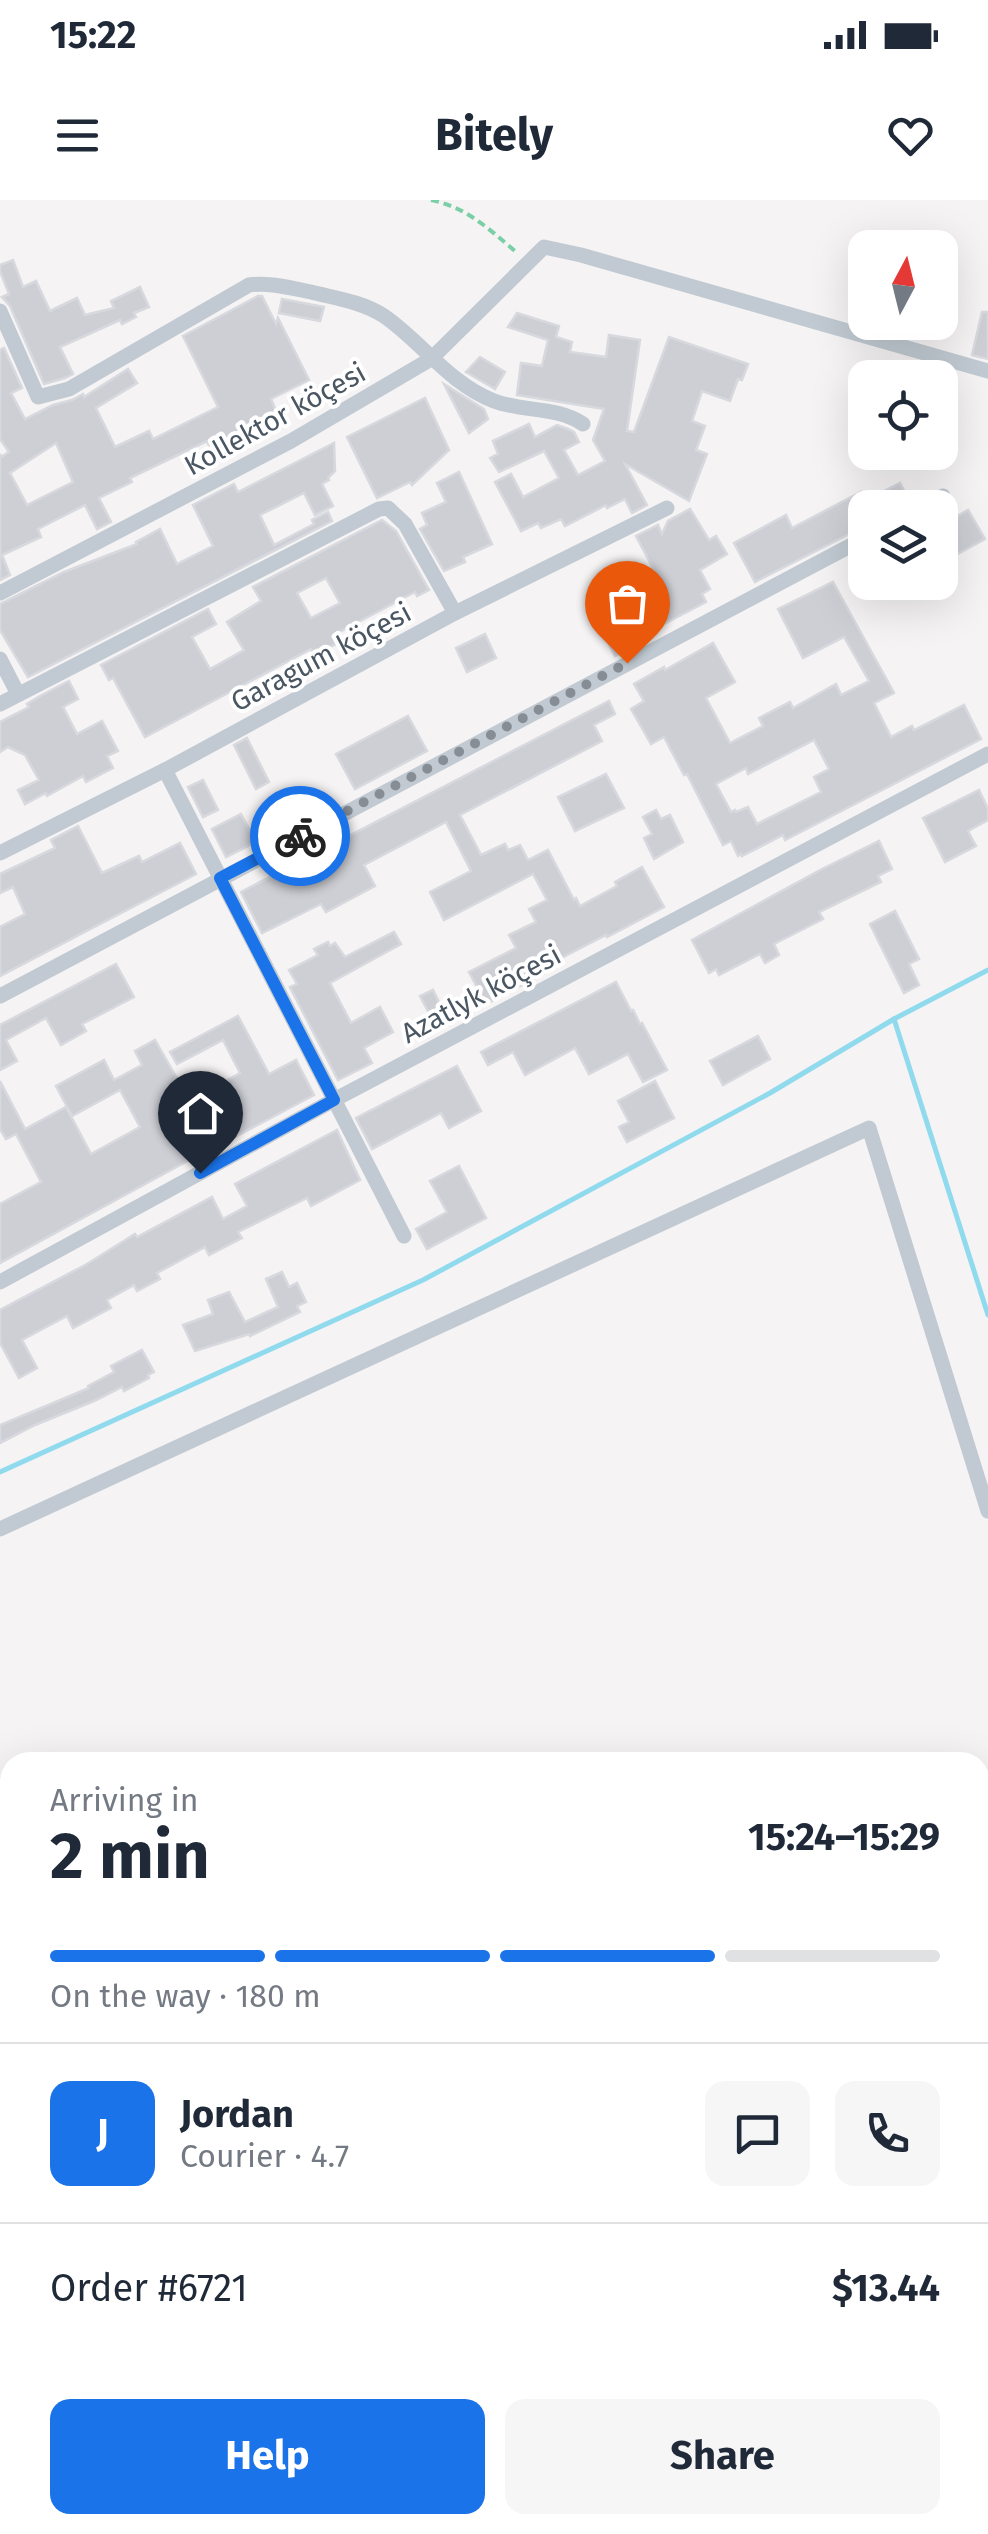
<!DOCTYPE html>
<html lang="en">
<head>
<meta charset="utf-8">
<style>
	:root { --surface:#fff; --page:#f6f6f7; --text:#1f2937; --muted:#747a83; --line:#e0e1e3; --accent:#1a73e8 }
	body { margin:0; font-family:"Fira Sans",sans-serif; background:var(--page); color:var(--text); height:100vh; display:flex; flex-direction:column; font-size:38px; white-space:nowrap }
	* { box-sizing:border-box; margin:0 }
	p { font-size:32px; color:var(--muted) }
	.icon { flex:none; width:55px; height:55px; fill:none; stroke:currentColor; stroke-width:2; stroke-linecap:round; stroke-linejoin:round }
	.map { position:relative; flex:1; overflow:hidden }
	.side { position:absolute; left:0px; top:1552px; width:990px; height:782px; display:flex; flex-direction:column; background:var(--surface); border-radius:30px 30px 0 0; box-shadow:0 10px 40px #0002 }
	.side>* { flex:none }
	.needle { width:65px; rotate:7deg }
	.tools { position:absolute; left:848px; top:30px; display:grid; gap:20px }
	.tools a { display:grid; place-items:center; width:110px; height:110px; border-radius:20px; background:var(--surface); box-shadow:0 10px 40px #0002; font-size:50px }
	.pin { position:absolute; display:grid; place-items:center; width:85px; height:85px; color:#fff; margin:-102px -42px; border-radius:50% 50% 50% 0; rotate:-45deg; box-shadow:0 0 10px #0007 }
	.pin .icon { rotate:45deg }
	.courier { position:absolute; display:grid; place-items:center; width:100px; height:100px; margin:-50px; border:8px solid #1a73e8; border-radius:50%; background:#fff; color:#222; box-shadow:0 2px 12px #0007 }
	.headline em { font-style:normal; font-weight:700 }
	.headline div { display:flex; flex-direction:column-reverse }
	.headline { display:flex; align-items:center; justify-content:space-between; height:170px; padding:0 50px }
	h1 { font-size:65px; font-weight:700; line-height:75px }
	.bar { display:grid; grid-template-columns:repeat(4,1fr); gap:15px 10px; align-content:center; height:120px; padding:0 50px }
	.bar i { height:12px; border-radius:8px; background:var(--line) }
	.bar .selected { background:var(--accent) }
	.bar p { grid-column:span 4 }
	.line { display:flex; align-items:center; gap:25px; padding:0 50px; border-top:2px solid var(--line) }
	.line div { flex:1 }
	.round { display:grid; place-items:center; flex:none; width:105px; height:105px; border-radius:20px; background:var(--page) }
	.button { display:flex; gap:20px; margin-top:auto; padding:20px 50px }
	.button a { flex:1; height:115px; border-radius:20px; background:var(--accent); color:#fff; font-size:40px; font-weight:700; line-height:115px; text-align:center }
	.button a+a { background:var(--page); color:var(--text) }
	.status { display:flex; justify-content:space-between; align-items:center; height:70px; padding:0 50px; background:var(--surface); direction:ltr }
	.status svg { height:28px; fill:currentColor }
	header { display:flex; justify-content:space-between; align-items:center; height:130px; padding:0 50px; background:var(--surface); font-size:45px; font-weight:700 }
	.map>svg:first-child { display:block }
	.green { fill:#c3f1d5 }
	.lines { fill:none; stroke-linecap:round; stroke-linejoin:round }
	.stream { stroke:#90daee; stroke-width:5 }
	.building { fill:#cdcfd5; stroke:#d7d9de; stroke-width:2.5; fill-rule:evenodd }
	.highway-casing { stroke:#7690ad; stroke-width:30 }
	.path { stroke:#7ad0a6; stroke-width:4; stroke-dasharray:8 5; stroke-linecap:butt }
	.street { stroke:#c1cad2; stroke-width:15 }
	.highway { stroke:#8ba5c1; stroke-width:28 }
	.done { stroke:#868d94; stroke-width:10; stroke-dasharray:0 18 }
	.route { stroke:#1a73e8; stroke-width:12 }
	.labels { text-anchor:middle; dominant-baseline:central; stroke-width:8; stroke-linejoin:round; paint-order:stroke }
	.street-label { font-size:28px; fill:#4a5661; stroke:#fff }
</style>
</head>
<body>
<div class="status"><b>15:22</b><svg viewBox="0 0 49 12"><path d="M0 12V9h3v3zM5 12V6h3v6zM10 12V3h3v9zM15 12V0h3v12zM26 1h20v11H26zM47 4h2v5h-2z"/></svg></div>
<header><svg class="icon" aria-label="menu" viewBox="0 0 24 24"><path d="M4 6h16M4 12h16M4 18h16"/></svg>Bitely<svg class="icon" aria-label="heart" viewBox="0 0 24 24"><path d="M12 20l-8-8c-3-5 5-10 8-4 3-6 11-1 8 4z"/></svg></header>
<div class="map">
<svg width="988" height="2334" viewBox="0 0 988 2334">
	<rect width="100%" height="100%" fill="#f5f3f3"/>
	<path class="green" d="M10,1917V1929L2,1942L10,1948V2034L0,2049V1932Z"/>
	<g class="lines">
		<g class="stream">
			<path d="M894,819L988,1115"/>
			<path d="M0,1272L423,1080L770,893L894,819L988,770"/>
		</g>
	</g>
	<g class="building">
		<path d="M13,60L23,87L36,81L50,111L77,98L85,115L114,108L111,101L140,87L149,107L134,113L136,117L122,124L120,120L60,147L73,174L65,178L44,184L10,106L2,97L9,94L0,71V65Z"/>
		<path d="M258,96H262L276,124L278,118L309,180L271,199L283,227L224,258L217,245L210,248L207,241L130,278L132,282L99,298L111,322L97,329L85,305L38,329L41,337L2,355L10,375L0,380V254L1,257L9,252L0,239V150L4,148L22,188L11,193L25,219L53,205L72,200L83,194L84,197L128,169L137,183L96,208L115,247L149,231L153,239L218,207L183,136ZM56,243L73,282L27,305L10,273Z"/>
		<path d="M282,99L324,107L320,121L279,113Z"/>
		<path d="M982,112H988V159L972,155Z"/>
		<path d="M517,113L559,126L556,137L572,142L570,152L606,157L609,135L640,140L627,231L634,232L669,137L748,164L742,180L738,179L730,201L702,191L692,221L705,226L696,250L707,254L689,301L625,264L647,305L632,313L625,299L607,308L606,305L565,326L561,319L541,328L538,323L521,331L495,282L511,274L523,297L559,278L544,251L499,272L490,258L498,254L493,241L529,224L535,237L557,225L568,229L574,232L579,242L564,250L578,275L605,261L593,240L604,209L517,195L521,163L542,166L548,140L508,127Z"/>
		<path d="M480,157L505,172L495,189L466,172Z"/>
		<path d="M444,184L484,209L488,219L469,233Z"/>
		<path d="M425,198L449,250L412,285L410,282L377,298L347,237Z"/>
		<path d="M334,243L335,271L328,278L329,280L322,284L333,306L315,315L304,293L260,315L274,345L314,324L312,320L328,312L332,321L28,477L0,430V404L64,372L137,344L136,342L160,329L177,364L213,346L193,305L234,284L238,292Z"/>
		<path d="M459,272L492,344L463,357L465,362L444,371L420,329L427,325L422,313L446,302L437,283Z"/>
		<path d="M900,283L910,302L900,308H865V326L755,382L734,343L786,315L792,328L861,292L865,301Z"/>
		<path d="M690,309L709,340L716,336L727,354L700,370L710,389L702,394L706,402L637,438L640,443L615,456L604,434L618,427L607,407L632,394L628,388L656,374L636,336L658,325L662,334L668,321Z"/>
		<path d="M968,310L985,339L948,359L940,345V326Z"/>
		<path d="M382,320L396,331L429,390L417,396L415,392L332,436L336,444L314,455L311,449L145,537L113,478L109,480L101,465L208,409L216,424L192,437L210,469L244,450L227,422L261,401L253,387ZM326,378L340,403L311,418L297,393Z"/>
		<path d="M833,382L894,493L874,503L891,537L912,526L914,530L964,505L981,539L785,640L783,635L742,656L741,654L738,656L731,641L723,645L687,574L684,575L664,537L651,544L631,509L644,501L634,484L664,467L665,470L713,443L735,482L706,498L730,543L763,526L759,518L790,502L793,508L836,484L841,495L869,481L844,437L803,458L778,409ZM814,540L829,569L814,577L821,592L757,624L748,607L736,612L735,610L731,612L716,584L746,568L748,574Z"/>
		<path d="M485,434L496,458L467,472L456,448Z"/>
		<path d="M69,481L78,499L63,507L77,534L102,521L118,551L107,556L113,568L86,582L83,576L47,596L46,593L25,604L18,590L39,580L25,555L8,547L0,552V522L29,507L27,504L40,496Z"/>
		<path d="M609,501L615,514L594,525L602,541L460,615L481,655L505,644L508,650L520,645L528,660L548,650L574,700L576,698L580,706L617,686L615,682L642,667L664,707L607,737L606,735L540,769L543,774L486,804L469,772L516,748L509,735L536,722L529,709L547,700L533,674L444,720L430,692L471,671L446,622L364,665L375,686L326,712L321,704L262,733L241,692Z"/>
		<path d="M408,516L427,551L355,589L336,554Z"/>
		<path d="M247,538L269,582L256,589L234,545Z"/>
		<path d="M606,574L624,608L575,631L558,597Z"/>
		<path d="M203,580L218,610L203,617L188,587Z"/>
		<path d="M979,590L988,609V620L968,631L976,646L945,662L923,618Z"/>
		<path d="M656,610L661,619L670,615L683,642L654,659L644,638L652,634L643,617Z"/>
		<path d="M241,614L256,642L226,657L212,629Z"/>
		<path d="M78,626L102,673L139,656L142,662L180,643L196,674L0,776V727L25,714L13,687L0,693V674L55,648L51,640Z"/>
		<path d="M879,641L892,669L878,676L881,682L819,712L823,719L774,744L779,755L765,763L760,754L719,775L716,769L709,773L692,740L822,669Z"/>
		<path d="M895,711L919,759L909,764L919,785L904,793L870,724Z"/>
		<path d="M394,732L401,744L330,783L351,823L380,807L393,832L364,848L372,863L338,880L290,787L297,784L289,770L318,755L314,749L328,742L330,746L335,743L345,757Z"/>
		<path d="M116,764L134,797L82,824L86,831L61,845L46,818L6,840L17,861L0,870V825Z"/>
		<path d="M616,782L631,811L633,810L640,824L642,823L667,870L643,882L628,854L589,874L575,848L525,875L513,852L488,865L481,852Z"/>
		<path d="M433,790L449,822L437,828L420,796Z"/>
		<path d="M238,816L269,874L296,860L314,895L216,947L192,900L240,873L223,840L177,864L170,852Z"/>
		<path d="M758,836L770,859L723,885L710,861Z"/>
		<path d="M155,840L190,901L166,913L191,959L0,1063V1004L41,982L16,934L6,939L0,929V881L25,929L66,907L91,954L140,927L120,890L72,916L56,886L104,860L114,880L142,865L135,851Z"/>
		<path d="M457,866L481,911L449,928L441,913L372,949L356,918Z"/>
		<path d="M655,881L674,918L627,942L619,927L629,922L618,901Z"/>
		<path d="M337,930L360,980L311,1006L307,998L238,1032L242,1038L209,1055L205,1047L157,1073L160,1079L137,1091L134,1085L107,1100L111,1108L73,1128L67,1116L22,1140L37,1168L19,1178L0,1143V1110L87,1064L135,1034L137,1037L212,997L223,1019L247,1006L235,984Z"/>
		<path d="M459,966L486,1018L427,1049L416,1029L447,1012L430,981Z"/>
		<path d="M282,1072L289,1087L297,1083L306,1102L297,1106L300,1112L250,1136L249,1134L195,1151L183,1125L213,1114L208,1100L229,1092L245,1122L278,1107L266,1079Z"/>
		<path d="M142,1150L154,1172L148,1175L149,1178L124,1191L122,1187L94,1201L35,1225L0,1243V1225L89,1188L88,1186L114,1172L111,1166Z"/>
	</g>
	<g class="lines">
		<g class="highway-casing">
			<g id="highway">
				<path d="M0,2224L10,2227"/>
				<path d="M0,2279L10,2282"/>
				<path d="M980,2312L988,2311"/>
				<path d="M180,2325L222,2334"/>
				<path d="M523,2325L572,2330L680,2334"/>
				<path d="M712,2334L856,2329L884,2325"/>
			</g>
		</g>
		<path class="path" d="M431,0C466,7 489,29 515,51"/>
		<g class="street">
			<path d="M0,111L38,197L69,189L249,85C269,82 291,88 311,92C335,98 363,102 384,116C422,142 448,183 494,201C523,212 556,206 583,224"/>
			<path d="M922,308L943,296"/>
			<path d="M0,393L291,241L431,159L544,47L581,55L988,171"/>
			<path d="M0,459L18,494"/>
			<path d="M0,504L379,309L388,308L405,324L455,413"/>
			<path d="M165,570L404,1036"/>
			<path d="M0,653L165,570L455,413L667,308"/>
			<path d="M0,796L865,338"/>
			<path d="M0,1082L334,900L988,554"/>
			<path d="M0,1329L869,928L988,1311"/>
			<path d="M0,2175L10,2180"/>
			<path d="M980,2253L988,2252"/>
		</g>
		<use href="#highway" class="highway"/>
	</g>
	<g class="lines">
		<path class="done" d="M300,636L627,463"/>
		<path class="route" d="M200,973L334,900L220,678L300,636"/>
	</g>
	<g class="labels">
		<g class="street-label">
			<text transform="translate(275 219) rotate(-29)">Kollektor köçesi</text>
			<text transform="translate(321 457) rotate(-28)">Garagum köçesi</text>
			<text transform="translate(481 794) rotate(-28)">Azatlyk köçesi</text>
		</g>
	</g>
</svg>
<div class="tools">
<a><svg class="needle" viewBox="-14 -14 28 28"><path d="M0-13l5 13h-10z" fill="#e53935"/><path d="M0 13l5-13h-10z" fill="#747a83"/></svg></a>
<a><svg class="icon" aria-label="locate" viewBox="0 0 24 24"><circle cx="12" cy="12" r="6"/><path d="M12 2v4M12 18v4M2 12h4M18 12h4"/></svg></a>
<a><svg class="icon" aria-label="layers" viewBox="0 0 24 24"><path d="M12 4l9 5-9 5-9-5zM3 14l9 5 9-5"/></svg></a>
</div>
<div class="pin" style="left:627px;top:463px;background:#ea580c"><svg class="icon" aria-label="bag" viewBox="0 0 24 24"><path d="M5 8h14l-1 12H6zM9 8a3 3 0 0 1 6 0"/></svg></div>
<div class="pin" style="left:200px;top:973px;background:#1f2937"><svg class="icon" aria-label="home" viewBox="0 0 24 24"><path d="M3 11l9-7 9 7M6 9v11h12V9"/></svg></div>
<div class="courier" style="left:300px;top:636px"><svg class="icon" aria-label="bike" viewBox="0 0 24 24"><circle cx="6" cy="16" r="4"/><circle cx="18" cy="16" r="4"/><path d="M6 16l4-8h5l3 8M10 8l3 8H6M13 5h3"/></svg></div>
<section class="side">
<div class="headline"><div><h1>2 min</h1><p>Arriving in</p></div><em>15:24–15:29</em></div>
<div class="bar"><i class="selected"></i><i class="selected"></i><i class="selected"></i><i></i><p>On the way · 180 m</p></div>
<div class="line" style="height:180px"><b class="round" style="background:var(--accent);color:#fff">J</b><div><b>Jordan</b><p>Courier · 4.7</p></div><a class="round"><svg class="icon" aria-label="chat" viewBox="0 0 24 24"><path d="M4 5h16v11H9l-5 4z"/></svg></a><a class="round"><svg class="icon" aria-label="phone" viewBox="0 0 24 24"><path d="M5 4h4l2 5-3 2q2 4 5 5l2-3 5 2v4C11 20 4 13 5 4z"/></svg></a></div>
<div class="line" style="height:130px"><div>Order #6721</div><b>$13.44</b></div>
<div class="button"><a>Help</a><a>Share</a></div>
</section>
</div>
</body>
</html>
